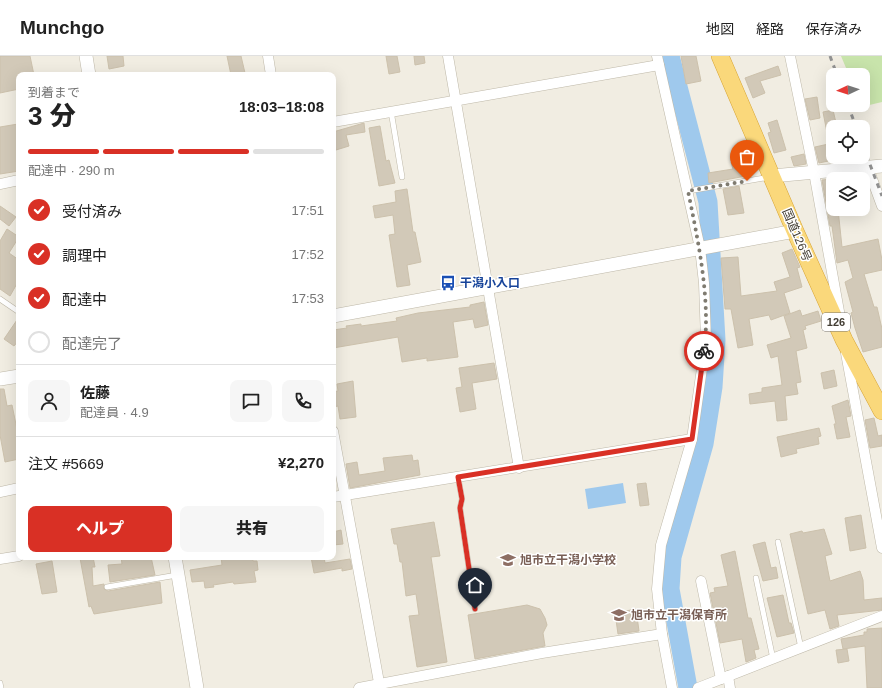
<!DOCTYPE html>
<html lang="ja">
<head>
<meta charset="utf-8">
<style>
	:root { --surface:#fff; --page:#f6f6f6; --text:#222; --muted:#767676; --line:#e0e0e0; --accent:#d93025 }
	body { margin:0; font-family:Arial,"Noto Sans JP",sans-serif; background:var(--page); color:var(--text); height:100vh; display:flex; flex-direction:column; font-size:15px; white-space:nowrap }
	* { box-sizing:border-box; margin:0 }
	p { font-size:13px; color:var(--muted) }
	.icon { flex:none; width:22px; height:22px; fill:none; stroke:currentColor; stroke-width:2; stroke-linecap:round; stroke-linejoin:round }
	.map { position:relative; flex:1; overflow:hidden }
	.panel { position:absolute; left:16px; top:16px; width:320px; height:488px; display:flex; flex-direction:column; background:var(--surface); border-radius:8px; box-shadow:0 4px 16px #0002 }
	.panel>* { flex:none }
	.needle { width:26px; rotate:266deg }
	.buttons { position:absolute; left:826px; top:12px; display:grid; gap:8px }
	.buttons a { display:grid; place-items:center; width:44px; height:44px; border-radius:8px; background:var(--surface); box-shadow:0 4px 16px #0002; font-size:20px }
	.pin { position:absolute; display:grid; place-items:center; width:34px; height:34px; color:#fff; margin:-41px -17px; border-radius:50% 50% 50% 0; rotate:-45deg; box-shadow:0 0 4px #0007 }
	.pin .icon { rotate:45deg }
	.courier { position:absolute; display:grid; place-items:center; width:40px; height:40px; margin:-20px; border:3px solid #d93025; border-radius:50%; background:#fff; color:#222; box-shadow:0 1px 5px #0007 }
	.headline em { font-style:normal; font-weight:800 }
	.headline div { display:flex; flex-direction:column-reverse }
	.headline { display:flex; align-items:center; justify-content:space-between; height:68px; padding:0 12px }
	h1 { font-size:26px; font-weight:800; line-height:30px }
	.bar { display:grid; grid-template-columns:repeat(4,1fr); gap:6px 4px; align-content:center; height:48px; padding:0 12px }
	.bar i { height:5px; border-radius:3px; background:var(--line) }
	.bar .active { background:var(--accent) }
	.bar p { grid-column:span 4 }
	.line { display:flex; align-items:center; gap:10px; padding:0 12px; border-top:1px solid var(--line) }
	.line div { flex:1 }
	.round { display:grid; place-items:center; flex:none; width:42px; height:42px; border-radius:8px; background:var(--page) }
	ol { padding:0 12px; list-style:none }
	li { display:flex; align-items:center; gap:12px; height:44px }
	li p { margin-inline-start:auto }
	li .icon { padding:4px; border-radius:50%; background:var(--accent); color:#fff; stroke-width:4 }
	li:last-child { color:var(--muted) }
	li i { width:22px; height:22px; border:2px solid var(--line); border-radius:50% }
	.primary-button { display:flex; gap:8px; margin-top:auto; padding:8px 12px }
	.primary-button a { flex:1; height:46px; border-radius:8px; background:var(--accent); color:#fff; font-size:16px; font-weight:800; line-height:46px; text-align:center }
	.primary-button a+a { background:var(--page); color:var(--text) }
	header { display:flex; align-items:center; gap:24px; box-sizing:border-box; height:56px; padding:0 20px; background:var(--surface); border-bottom:1px solid var(--line) }
	header strong { font-size:19px }
	nav { display:flex; gap:22px; margin-inline-start:auto; font-size:14px }
	.map>svg:first-child { display:block }
	.green { fill:#c8e4ab }
	.water { fill:#9fc9ed }
	.lines { fill:none; stroke-linecap:round; stroke-linejoin:round }
	.river { stroke:#9fc9ed; stroke-width:19 }
	.building { fill:#d2c9b8; stroke:#ccc1ac }
	.service-casing { stroke:#beb8a8; stroke-width:6 }
	.minor-casing { stroke:#beb8a8; stroke-width:11 }
	.tertiary-casing { stroke:#beb8a8; stroke-width:14 }
	.trunk-casing { stroke:#d7a435; stroke-width:18 }
	.service { stroke:#fff; stroke-width:5 }
	.minor { stroke:#fff; stroke-width:10 }
	.tertiary { stroke:#fff; stroke-width:13 }
	.trunk { stroke:#fad87b; stroke-width:17 }
	.rail { stroke:#929292; stroke-width:3; stroke-dasharray:5 5; stroke-linecap:butt }
	.done { stroke:#7f7b70; stroke-width:4; stroke-dasharray:0 7.2 }
	.route { stroke:#d93025; stroke-width:5 }
	.labels { text-anchor:middle; dominant-baseline:central; stroke-width:3; stroke-linejoin:round; paint-order:stroke }
	.shield { fill:#fff; stroke:#7b7770; stroke-width:1 }
	.shield-label { font-size:11px; font-weight:bold; fill:#423d33 }
	.street-label { font-size:12px; fill:#423d33; stroke:#fff }
	.transit-label { font-size:12px; font-weight:bold; fill:#164399; stroke:#fff; text-anchor:start }
	.education-label { font-size:12px; font-weight:bold; fill:#785e54; stroke:#fff; text-anchor:start }
</style>
</head>
<body>
<header>
<strong>Munchgo</strong>
<nav><a>地図</a><a>経路</a><a>保存済み</a></nav>
</header>
<div class="map">
<svg width="882" height="632" viewBox="0 0 882 632">
	<rect width="100%" height="100%" fill="#f1ede2"/>
	<path class="green" d="M841,0H882V46L861,51L860,49H863V19H849Z"/>
	<path class="water" d="M623,427L626,447L588,453L585,433Z"/>
	<g class="lines">
		<path class="river" d="M670,0L708,146L716,284L713,331L704,388L672,501L670,533L688,632"/>
	</g>
	<g class="building">
		<path d="M0,0H30L34,19H19V33L0,37Z"/>
		<path d="M107,0H123L124,10L109,13Z"/>
		<path d="M227,0H241L245,17L231,19Z"/>
		<path d="M386,0H397L400,16L389,18Z"/>
		<path d="M414,0H424L425,7L415,9Z"/>
		<path d="M681,0H696L701,25L686,28Z"/>
		<path d="M778,10L781,19L760,25L765,37L753,42L745,22Z"/>
		<path d="M817,41L820,62L810,64L805,43Z"/>
		<path d="M833,54L837,71H833V86L829,87L823,56Z"/>
		<path d="M777,64L786,94L774,97L768,77L771,76L768,67Z"/>
		<path d="M364,67L365,76L346,79L349,90L336,94L333,76Z"/>
		<path d="M18,68L19,115L0,118V71Z"/>
		<path d="M380,70L386,105L389,104L395,127L379,130L369,72Z"/>
		<path d="M833,87V104L819,107L815,91Z"/>
		<path d="M804,98L806,108L794,110L791,101Z"/>
		<path d="M747,102L751,119L709,127L708,117L733,113L731,106Z"/>
		<path d="M833,123V153H838L842,191L878,183L882,204V214L864,218L874,251H877L882,273V291L863,296L855,272L851,257L853,256L845,226L853,222L848,204L837,207L832,170H830L822,124Z"/>
		<path d="M739,130L744,157L728,159L723,133Z"/>
		<path d="M407,133L413,176H415L421,206L407,209L410,229L397,231L389,179L395,178L393,159L375,162L373,150L396,146L395,135Z"/>
		<path d="M0,150L16,161L9,170L0,163Z"/>
		<path d="M7,173L19,181L9,197L19,204V224L10,240L0,233V185Z"/>
		<path d="M792,193L800,211L797,212L802,231L784,237L790,257L771,264L769,259L749,263L753,289L738,292L731,253H725L721,202L738,201L741,240L777,235L774,226L790,221L782,197Z"/>
		<path d="M484,246L488,269L475,272L473,263L453,266L458,301L427,305V302L402,306L398,281L333,292V274L347,272L346,270L361,268V270L397,265L396,262L418,257L470,251V249Z"/>
		<path d="M800,254L802,260L818,255L821,265L805,270L806,273L803,274L807,292L796,295L801,326L796,327L798,338L785,340L787,364L777,365L775,345L750,348L749,338L762,336V332L782,329L778,300L771,302L767,289L791,282L784,260Z"/>
		<path d="M19,261V284L14,290L4,283Z"/>
		<path d="M494,307L497,323L472,327L476,353L460,356L456,332L462,331L459,312Z"/>
		<path d="M834,314L837,330L824,333L821,317Z"/>
		<path d="M353,325L356,361L340,363L338,350L333,351V336L338,335L337,328Z"/>
		<path d="M0,333H4L7,350L12,349L19,383V403L5,406L0,379Z"/>
		<path d="M848,344L851,360L846,361L850,381L837,383L834,368H836L832,350Z"/>
		<path d="M874,362L878,380L882,379V390L870,392L865,364Z"/>
		<path d="M819,372L821,380L818,381L819,388L796,393L797,397L781,401L777,381Z"/>
		<path d="M412,399L413,405L418,404L420,419L350,432L346,408L357,406L359,419L385,415L383,402Z"/>
		<path d="M646,427L649,449L640,450L637,428Z"/>
		<path d="M861,459L866,492L850,495L845,462Z"/>
		<path d="M434,466L440,500L431,501L447,606L417,611L409,560L419,559L416,538L406,540L402,506H400L397,488H394L391,473Z"/>
		<path d="M824,473L832,498L825,500L830,525L860,515L863,524L864,544L882,542V554L837,559L839,570L830,573L825,554L808,558L790,478L802,475L803,477Z"/>
		<path d="M341,474L343,488L333,489V476Z"/>
		<path d="M765,486L771,512L776,511L778,522L763,525L753,489Z"/>
		<path d="M735,495L748,562H751L759,593L754,594L756,602L746,606L742,583L720,587L710,537L715,536L714,532L728,530L721,499Z"/>
		<path d="M93,501L95,511H92L93,530L104,528V533L108,535L160,526L162,547L94,558L91,550L89,551L80,502Z"/>
		<path d="M121,501H151L155,519L110,526L108,509L122,508Z"/>
		<path d="M221,501H252L253,505H257L258,514L254,515L256,526L234,528L233,526L213,529L214,531L205,532L204,525L192,526L190,514L222,509Z"/>
		<path d="M311,501H324L325,507L350,503L352,513L342,515V512L314,517Z"/>
		<path d="M52,505L57,536L42,538L36,508Z"/>
		<path d="M783,539L789,567H791L794,577L777,581L767,542Z"/>
		<path d="M527,549L540,553L545,562L547,569L543,577L545,590L475,603L468,559Z"/>
		<path d="M636,553L639,575L618,578L615,557Z"/>
		<path d="M882,572V632H867L865,590L843,593L841,583L864,579V576H867V573Z"/>
		<path d="M847,593L849,605L838,607L836,594Z"/>
	</g>
	<g class="lines">
		<g class="service-casing">
			<g id="service">
				<path d="M391,55L402,121"/>
				<path d="M688,135L770,121"/>
				<path d="M0,243L19,256"/>
				<path d="M458,421L462,443L460,452L475,553"/>
				<path d="M778,486L801,592"/>
				<path d="M756,522L773,603"/>
				<path d="M107,531L177,519"/>
				<path d="M0,627L1,632"/>
			</g>
		</g>
		<g class="minor-casing">
			<g id="minor">
				<path d="M268,0L271,19"/>
				<path d="M448,0L519,412"/>
				<path d="M657,0L700,192L704,227L706,284L692,383L661,489L657,533L662,578L672,632"/>
				<path d="M790,0L814,116L840,261"/>
				<path d="M333,66L659,9"/>
				<path d="M868,112L882,150"/>
				<path d="M0,128L19,124"/>
				<path d="M846,297L882,492"/>
				<path d="M333,375L380,632"/>
				<path d="M0,436L19,432"/>
				<path d="M333,441L692,383"/>
				<path d="M0,503L19,500"/>
				<path d="M701,525L721,623"/>
				<path d="M728,620L730,632"/>
				<path d="M359,632L542,597L662,578"/>
				<path d="M698,632L882,560"/>
			</g>
		</g>
		<g class="tertiary-casing">
			<g id="tertiary">
				<path d="M86,0L89,19"/>
				<path d="M772,120L882,110"/>
				<path d="M333,260L795,175"/>
				<path d="M0,323L19,320"/>
				<path d="M175,501L197,632"/>
			</g>
		</g>
		<g class="trunk-casing">
			<path id="trunk" d="M720,0L795,175L844,284L882,355"/>
		</g>
		<use href="#service" class="service"/>
		<use href="#minor" class="minor"/>
		<use href="#tertiary" class="tertiary"/>
		<use href="#trunk" class="trunk"/>
		<g class="rail">
			<path d="M830,0L837,19"/>
			<path d="M848,49L856,71"/>
			<path d="M863,90L882,140"/>
		</g>
	</g>
	<g class="lines">
		<path class="done" d="M704,295C711,245 698,184 688,135L747,125"/>
		<path class="route" d="M475,553L460,452L462,443L458,421L692,383L704,295"/>
	</g>
	<defs>
		<g id="bus-bare" transform="scale(1.2)"><path d="M-5-6H5V4H4V6H2V4H-2V6H-4V4H-5ZM-3.5-4V0h7V-4ZM-3.5 1.2v1.5H-2V1.2ZM2 1.2v1.5H3.5V1.2Z" fill="#1a4fb4" stroke="#fff" stroke-width="2.5" paint-order="stroke"/></g>
		<g id="school-bare" transform="scale(1.2)"><path d="M0-5L7-2L0 1L-7-2ZM-4 1L0 2.5L4 1V4Q0 6-4 4Z" fill="#8d6e63" stroke="#fff" stroke-width="2.5" paint-order="stroke"/></g>
	</defs>
	<g fill-rule="evenodd">
		<use href="#bus-bare" x="448" y="227"/>
		<use href="#school-bare" x="508" y="504"/>
		<use href="#school-bare" x="619" y="559"/>
	</g>
	<g class="labels">
		<rect class="shield" x="822" y="257" width="28" height="18" rx="3"/>
		<g class="shield-label">
			<text x="836" y="266">126</text>
		</g>
		<g class="street-label">
			<text transform="translate(797 179) rotate(67)">国道126号</text>
		</g>
		<g class="transit-label">
			<text x="460" y="227">干潟小入口</text>
		</g>
		<g class="education-label">
			<text x="520" y="504">旭市立干潟小学校</text>
			<text x="631" y="559">旭市立干潟保育所</text>
		</g>
	</g>
</svg>
<div class="buttons">
<a><svg class="needle" viewBox="-14 -14 28 28"><path d="M0-13l5 13h-10z" fill="#e53935"/><path d="M0 13l5-13h-10z" fill="#767676"/></svg></a>
<a><svg class="icon" aria-label="locate" viewBox="0 0 24 24"><circle cx="12" cy="12" r="6"/><path d="M12 2v4M12 18v4M2 12h4M18 12h4"/></svg></a>
<a><svg class="icon" aria-label="layers" viewBox="0 0 24 24"><path d="M12 4l9 5-9 5-9-5zM3 14l9 5 9-5"/></svg></a>
</div>
<div class="pin" style="left:747px;top:125px;background:#ea580c"><svg class="icon" aria-label="bag" viewBox="0 0 24 24"><path d="M5 8h14l-1 12H6zM9 8a3 3 0 0 1 6 0"/></svg></div>
<div class="pin" style="left:475px;top:553px;background:#1f2937"><svg class="icon" aria-label="home" viewBox="0 0 24 24"><path d="M3 11l9-7 9 7M6 9v11h12V9"/></svg></div>
<div class="courier" style="left:704px;top:295px"><svg class="icon" aria-label="bike" viewBox="0 0 24 24"><circle cx="6" cy="16" r="4"/><circle cx="18" cy="16" r="4"/><path d="M6 16l4-8h5l3 8M10 8l3 8H6M13 5h3"/></svg></div>
<section class="panel">
<div class="headline"><div><h1>3 分</h1><p>到着まで</p></div><em>18:03–18:08</em></div>
<div class="bar"><i class="active"></i><i class="active"></i><i class="active"></i><i></i><p>配達中 · 290 m</p></div>
<ol>
<li><svg class="icon" aria-label="check" viewBox="0 0 24 24"><path d="M5 12l5 5 9-10"/></svg>受付済み<p>17:51</p></li>
<li><svg class="icon" aria-label="check" viewBox="0 0 24 24"><path d="M5 12l5 5 9-10"/></svg>調理中<p>17:52</p></li>
<li><svg class="icon" aria-label="check" viewBox="0 0 24 24"><path d="M5 12l5 5 9-10"/></svg>配達中<p>17:53</p></li>
<li><i></i>配達完了</li>
</ol>
<div class="line" style="height:72px"><a class="round"><svg class="icon" aria-label="person" viewBox="0 0 24 24"><circle cx="12" cy="8" r="4"/><path d="M4 21q1-7 8-7t8 7"/></svg></a><div><b>佐藤</b><p>配達員 · 4.9</p></div><a class="round"><svg class="icon" aria-label="chat" viewBox="0 0 24 24"><path d="M4 5h16v11H9l-5 4z"/></svg></a><a class="round"><svg class="icon" aria-label="phone" viewBox="0 0 24 24"><path d="M5 4h4l2 5-3 2q2 4 5 5l2-3 5 2v4C11 20 4 13 5 4z"/></svg></a></div>
<div class="line" style="height:52px"><div>注文 #5669</div><b>¥2,270</b></div>
<div class="primary-button"><a>ヘルプ</a><a>共有</a></div>
</section>
</div>
</body>
</html>
